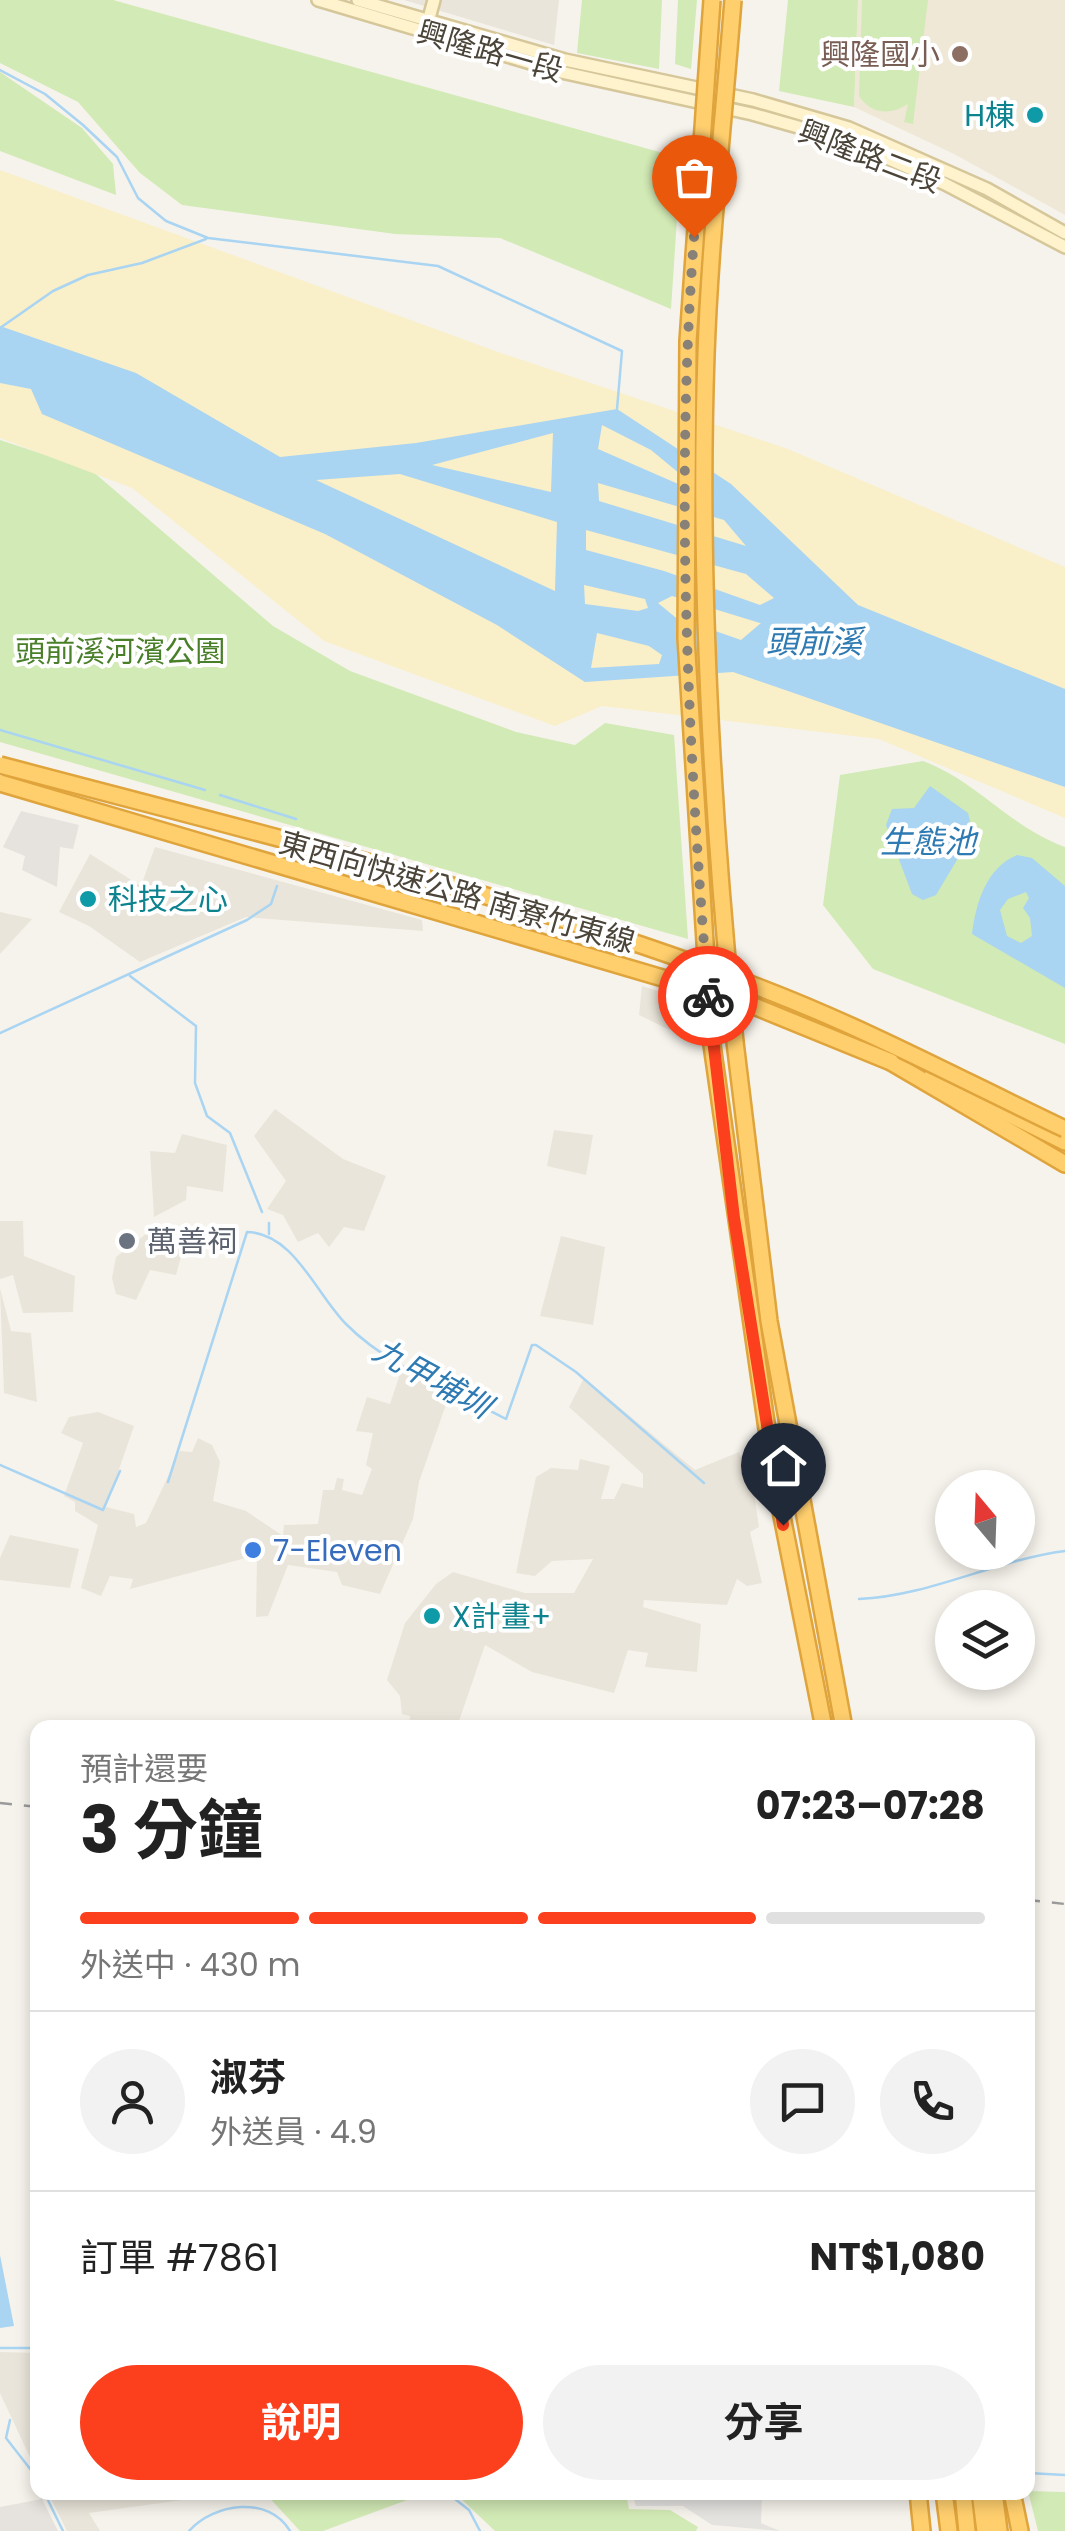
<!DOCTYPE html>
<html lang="zh-TW">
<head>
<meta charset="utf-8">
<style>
	:root { --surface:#fff; --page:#f2f2f2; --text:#222; --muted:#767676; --line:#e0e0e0; --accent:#fc3f1d }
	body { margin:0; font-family:Poppins,"Noto Sans TC",sans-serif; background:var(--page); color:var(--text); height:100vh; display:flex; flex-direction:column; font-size:38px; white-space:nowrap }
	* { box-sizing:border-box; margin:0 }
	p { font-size:32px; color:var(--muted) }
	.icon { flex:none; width:55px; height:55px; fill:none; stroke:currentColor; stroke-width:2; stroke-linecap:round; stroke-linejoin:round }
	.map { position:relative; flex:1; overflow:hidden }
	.side { position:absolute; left:30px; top:1720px; width:1005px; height:780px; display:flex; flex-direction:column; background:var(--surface); border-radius:20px; box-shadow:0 5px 15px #0003 }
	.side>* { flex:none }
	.needle { width:65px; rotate:341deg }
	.tools { position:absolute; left:935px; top:1470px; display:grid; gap:20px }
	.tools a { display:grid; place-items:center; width:100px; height:100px; border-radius:50%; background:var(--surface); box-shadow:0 5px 15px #0003; font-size:50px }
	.pin { position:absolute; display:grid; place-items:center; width:85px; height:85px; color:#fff; margin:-102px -42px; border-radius:50% 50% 50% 0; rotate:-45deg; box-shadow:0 0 10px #0007 }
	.pin .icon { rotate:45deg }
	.courier { position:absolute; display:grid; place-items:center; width:100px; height:100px; margin:-50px; border:8px solid #fc3f1d; border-radius:50%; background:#fff; color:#222; box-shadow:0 2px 12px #0007 }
	.overview em { font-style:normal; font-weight:700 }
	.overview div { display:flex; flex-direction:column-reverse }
	.overview { display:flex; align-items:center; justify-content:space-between; height:170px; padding:0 50px }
	h1 { font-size:65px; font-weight:700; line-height:75px }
	.bar { display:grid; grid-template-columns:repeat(4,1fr); gap:15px 10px; align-content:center; height:120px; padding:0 50px }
	.bar i { height:12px; border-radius:8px; background:var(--line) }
	.bar .on { background:var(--accent) }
	.bar p { grid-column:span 4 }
	.line { display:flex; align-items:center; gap:25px; padding:0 50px; border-top:2px solid var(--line) }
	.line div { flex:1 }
	.round { display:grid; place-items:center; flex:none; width:105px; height:105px; border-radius:52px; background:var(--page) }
	.action { display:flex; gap:20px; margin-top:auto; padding:20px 50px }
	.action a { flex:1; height:115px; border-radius:60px; background:var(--accent); color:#fff; font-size:40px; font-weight:700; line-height:115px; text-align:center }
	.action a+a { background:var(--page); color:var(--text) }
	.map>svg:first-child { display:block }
	.residential { fill:#eae5da }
	.industrial { fill:#e6e2dd }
	.education { fill:#efe8d6 }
	.green { fill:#d2eab5 }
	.sand { fill:#f9efc9 }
	.parking { fill:#e5e3e0 }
	.water { fill:#a9d4f2; fill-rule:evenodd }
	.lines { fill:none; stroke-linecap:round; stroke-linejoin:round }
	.stream { stroke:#a9d4f2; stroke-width:2.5 }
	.secondary-casing { stroke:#d6c79b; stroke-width:16 }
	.highway-casing { stroke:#e0a43c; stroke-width:20 }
	.secondary { stroke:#fff3cd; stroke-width:11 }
	.highway { stroke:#ffcf6e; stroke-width:15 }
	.rail { stroke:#9a9a9a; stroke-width:2.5; stroke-dasharray:12 12; stroke-linecap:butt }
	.highway-bridge-casing { stroke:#e0a43c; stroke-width:20; stroke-linecap:butt }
	.highway-bridge { stroke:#ffcf6e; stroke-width:15 }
	.done { stroke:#878178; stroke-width:10; stroke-dasharray:0 18 }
	.route { stroke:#fc3f1d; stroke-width:12 }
	.education-dot { fill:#8d6e63; stroke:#fff; stroke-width:4 }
	.culture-dot { fill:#0f9aa8; stroke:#fff; stroke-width:4 }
	.worship-dot { fill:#6b7280; stroke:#fff; stroke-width:4 }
	.shop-dot { fill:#3f7fe0; stroke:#fff; stroke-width:4 }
	.labels { text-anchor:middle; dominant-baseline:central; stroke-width:8; stroke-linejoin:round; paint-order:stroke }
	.street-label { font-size:30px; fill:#4b4439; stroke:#fff }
	.education-label { font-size:30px; fill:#785e54; stroke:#fff; text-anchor:end }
	.culture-label { font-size:30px; fill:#0d838f; stroke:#fff; text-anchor:start }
	.park-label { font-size:30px; fill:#4a7f2a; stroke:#fff }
	.worship-label { font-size:30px; fill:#5b616d; stroke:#fff; text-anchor:start }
	.shop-label { font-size:30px; fill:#366cbe; stroke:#fff; text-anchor:start }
	.water-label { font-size:32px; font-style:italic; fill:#2e7ab2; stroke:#fff }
</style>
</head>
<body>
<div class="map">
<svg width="1065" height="2531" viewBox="0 0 1065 2531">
	<rect width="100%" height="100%" fill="#f6f3ec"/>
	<g class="residential">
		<path d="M404,0H559L554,45Z"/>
		<path d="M155,847L422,920L423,931L246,917L140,962L89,926L59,912L90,854L141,886Z"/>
		<path d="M0,912L32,919L0,954Z"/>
		<path d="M642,986L690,1001L686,1038L639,1015Z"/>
		<path d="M275,1109L343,1159L386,1176L364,1231L344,1227L329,1247L318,1233L298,1242L283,1215L267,1209L286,1181L254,1136Z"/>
		<path d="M554,1130L593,1135L586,1175L547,1166Z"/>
		<path d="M182,1134L227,1145L223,1192L187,1186L186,1200L154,1217L150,1151L175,1153Z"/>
		<path d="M0,1221H23L24,1256L75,1276L73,1312L23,1313L13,1275L0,1279Z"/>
		<path d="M189,1228L176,1275L150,1270L136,1300L116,1294L112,1278L116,1257L150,1231Z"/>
		<path d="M561,1236L605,1247L593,1325L540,1316Z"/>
		<path d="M0,1288L11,1331L31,1333L37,1402L4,1393Z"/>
		<path d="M402,1368L450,1393L419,1482L413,1519L380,1594L342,1585L337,1572L288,1565L268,1616L256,1617L257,1555L130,1589L133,1579L110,1576L101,1596L81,1588L98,1525L75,1511V1502L64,1496L83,1443L61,1433L69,1417L98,1412L134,1426L106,1507L134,1514L136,1527L146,1523L180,1451L192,1452L198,1438L212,1445L220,1462L213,1501L246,1511L283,1536L284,1525L318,1524L323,1490H334L337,1478L344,1479L342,1490L362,1495L372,1469L366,1465L373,1433L356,1431L367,1397L390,1404Z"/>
		<path d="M584,1378L695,1470L739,1452L754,1493L759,1527L750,1532L762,1583L747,1586L737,1579L727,1605L644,1600L643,1607L701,1624L697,1672L645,1667L648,1653L628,1650L614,1693L532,1672L485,1645L457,1727H409L410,1716L402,1714L400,1696L387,1680L405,1623L436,1584L453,1572L525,1593H574L593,1559L552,1561L535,1576L516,1573L536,1477L551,1468L578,1470L580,1459L610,1466L601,1499H614L622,1483L643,1488V1474L569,1407Z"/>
		<path d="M10,1535L79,1549L70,1588L0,1580V1558Z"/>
		<path d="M0,2352L37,2353V2472L0,2393Z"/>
		<path d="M48,2493H233L89,2513L100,2531H67Z"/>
	</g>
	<g class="industrial">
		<path d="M21,811L79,825L73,849L60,847L57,887L22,870L25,856L3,847Z"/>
		<path d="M42,2499L58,2531H0V2507Z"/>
	</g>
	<path class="education" d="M858,0H1065V215L954,154L854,107Z"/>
	<g class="green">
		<path d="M0,0H113L681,158L671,309L500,238L395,234L182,205L140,173L78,102L0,63Z"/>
		<path d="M582,0H662L659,69L577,53Z"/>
		<path d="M678,0H697L691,69L675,64Z"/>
		<path d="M788,0H858L854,107L779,91Z"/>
		<path d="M862,0H928L913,124L904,122L908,104C890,116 871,114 859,96Z"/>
		<path d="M0,72L82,128L113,164L116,195L0,151Z"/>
		<path d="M0,440L91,470L273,626L350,671L516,732L575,745L605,723L674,735L688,939L0,742Z"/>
		<path d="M923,761C977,781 1011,828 1065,847V1044L873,969L823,905L840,775Z"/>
		<path d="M1028,2491L1065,2492V2531H1038Z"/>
		<path d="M265,2493H426L323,2531H300Z"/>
		<path d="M455,2493H626L629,2509L670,2510L698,2527L696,2531H495Z"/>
	</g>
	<path class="sand" d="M0,170L498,352L788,449L1065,567V818L879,739L602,706L555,726L324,641L132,488L0,438Z"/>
	<path class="parking" d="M632,2493H762L761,2523L780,2531L712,2525L683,2506H636Z"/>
	<g class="water">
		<path d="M0,326L136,373L280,457L416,443L617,409L731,484L858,605L1065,689V787L733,672L585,682L497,625L325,534L42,414L31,389L0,383ZM602,425L651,450L708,497L598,449ZM553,433L551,492L432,465ZM400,474L557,522L555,591L316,480ZM598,483L724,520L746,546L599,501ZM586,530L746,574L774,598L760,605L664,571L586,550ZM584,585L645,599L648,608L638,611L585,604ZM672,596L760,623H761L741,640L675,617L658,603ZM597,633L649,646L662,655L659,664L591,668Z"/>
		<path d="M930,786L968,813L973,833L936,895L923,900L912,894L886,825L892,809L914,808Z"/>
		<path d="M1017,855L1032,858L1065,886V988L972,934C976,903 986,868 1017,855ZM1026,892L1029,898L1023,908L1030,918L1032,936L1021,943L1007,936L1000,910L1008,899Z"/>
		<path d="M0,2255L14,2326L0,2328Z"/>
	</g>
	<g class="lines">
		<g class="stream">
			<path d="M0,70L45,94L83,125L117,157L138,198L166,221L208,238L438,266L622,351L617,409"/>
			<path d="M0,328L53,291L88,275L142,263L206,239"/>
			<path d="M0,730L205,790"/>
			<path d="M220,795L296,819"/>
			<path d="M130,976L196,1026L195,1083L207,1116L230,1133L262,1212"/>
			<path d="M0,1033L247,920L271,904L277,886"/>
			<path d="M269,1234V1223"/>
			<path d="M0,1465L103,1510L120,1471"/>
			<path d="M168,1482L247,1232C294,1233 316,1294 346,1324C388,1367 454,1391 506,1419L532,1345H536L576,1372L704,1483"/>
			<path d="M859,1599C930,1596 995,1560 1065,1551"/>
			<path d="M0,2348H38"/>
			<path d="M10,2420L6,2438L38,2479"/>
			<path d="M1028,2473L1065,2475"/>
			<path d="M44,2492L63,2531"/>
			<path d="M446,2492L469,2510L480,2531"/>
			<path d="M189,2531C214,2503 269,2495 290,2531"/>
		</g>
		<g class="secondary-casing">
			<g id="secondary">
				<path d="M318,0L561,72L752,114L851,142L945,184L1065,247"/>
				<path d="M358,0L565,60L753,100L849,128L987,189L1065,233"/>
				<path d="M426,29L434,0"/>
			</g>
		</g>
		<g class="highway-casing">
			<g id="highway">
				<path d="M711,1038L773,1471L824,1728"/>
				<path d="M735,1042L769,1321L844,1728"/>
				<path d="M891,1062L1065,1164"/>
				<path d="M932,1076L1065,1142"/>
				<path d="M918,2492L922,2531"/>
				<path d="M944,2492L949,2531"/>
				<path d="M963,2492L967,2531"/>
				<path d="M980,2492L985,2531"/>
				<path d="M994,2492L999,2531"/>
				<path d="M1012,2492L1020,2531"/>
			</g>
		</g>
		<use href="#secondary" class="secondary"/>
		<use href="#highway" class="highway"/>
		<g class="rail">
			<path d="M0,1803L38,1807"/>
			<path d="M1028,1900L1065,1904"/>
		</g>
		<g class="highway-bridge-casing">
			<g id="highway-bridge">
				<path d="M733,0C724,118 710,237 706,355C698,583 712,815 735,1042"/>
				<path d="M0,765C256,833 516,894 763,989C867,1029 964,1081 1065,1129"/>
				<path d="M0,783L744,1002L891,1062"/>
				<path d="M711,1038L686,638L688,341L712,0"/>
			</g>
		</g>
		<use href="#highway-bridge" class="highway-bridge"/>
	</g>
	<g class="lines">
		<path class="done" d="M694,237C675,489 688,744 708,996"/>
		<path class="route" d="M708,996L734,1218L783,1525"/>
	</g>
	<circle class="education-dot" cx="960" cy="54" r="10"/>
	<g class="culture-dot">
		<circle cx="1035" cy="115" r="10"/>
		<circle cx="88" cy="899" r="10"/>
		<circle cx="432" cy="1616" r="10"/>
	</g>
	<circle class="worship-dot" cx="127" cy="1241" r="10"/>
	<circle class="shop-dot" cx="253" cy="1550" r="10"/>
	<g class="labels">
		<g class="street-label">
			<text transform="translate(490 51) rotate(16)">興隆路一段</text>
			<text transform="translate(870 156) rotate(21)">興隆路二段</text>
			<text transform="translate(457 892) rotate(16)">東西向快速公路 南寮竹東線</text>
		</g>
		<g class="education-label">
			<text x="940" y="54">興隆國小</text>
		</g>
		<g class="culture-label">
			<text x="1015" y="115" text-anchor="end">H棟</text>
			<text x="108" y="899">科技之心</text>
			<text x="452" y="1616">X計畫+</text>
		</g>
		<g class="park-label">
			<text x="120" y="651">頭前溪河濱公園</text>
		</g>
		<g class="worship-label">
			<text x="147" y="1241">萬善祠</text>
		</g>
		<g class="shop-label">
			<text x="273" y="1550">7-Eleven</text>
		</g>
		<g class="water-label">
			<text x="814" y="641">頭前溪</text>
			<text x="928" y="841">生態池</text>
			<text transform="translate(432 1378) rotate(29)">九甲埔圳</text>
		</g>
	</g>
</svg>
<div class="tools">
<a><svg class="needle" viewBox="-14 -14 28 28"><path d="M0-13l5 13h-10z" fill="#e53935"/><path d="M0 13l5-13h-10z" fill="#767676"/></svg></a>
<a><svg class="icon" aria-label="layers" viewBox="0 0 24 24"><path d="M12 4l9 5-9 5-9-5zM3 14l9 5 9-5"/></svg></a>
</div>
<div class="pin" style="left:694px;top:237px;background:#ea580c"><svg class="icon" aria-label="bag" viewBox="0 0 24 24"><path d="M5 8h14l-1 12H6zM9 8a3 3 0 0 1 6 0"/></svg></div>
<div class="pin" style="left:783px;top:1525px;background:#1f2937"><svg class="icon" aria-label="home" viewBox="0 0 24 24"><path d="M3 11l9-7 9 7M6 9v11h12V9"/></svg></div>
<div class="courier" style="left:708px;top:996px"><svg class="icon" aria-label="bike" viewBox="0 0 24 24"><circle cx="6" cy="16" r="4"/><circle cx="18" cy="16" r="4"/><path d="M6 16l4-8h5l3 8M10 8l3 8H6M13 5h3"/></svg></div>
<section class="side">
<div class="overview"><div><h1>3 分鐘</h1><p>預計還要</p></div><em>07:23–07:28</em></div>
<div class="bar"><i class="on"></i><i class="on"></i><i class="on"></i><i></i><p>外送中 · 430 m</p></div>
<div class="line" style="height:180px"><a class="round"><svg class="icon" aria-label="person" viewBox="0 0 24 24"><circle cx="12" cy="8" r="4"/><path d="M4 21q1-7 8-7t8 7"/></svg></a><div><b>淑芬</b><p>外送員 · 4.9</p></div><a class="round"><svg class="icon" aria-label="chat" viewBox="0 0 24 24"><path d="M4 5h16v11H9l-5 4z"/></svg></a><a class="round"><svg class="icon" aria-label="phone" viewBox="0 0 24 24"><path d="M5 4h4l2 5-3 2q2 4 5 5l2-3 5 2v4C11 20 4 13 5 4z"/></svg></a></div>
<div class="line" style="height:130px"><div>訂單 #7861</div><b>NT$1,080</b></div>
<div class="action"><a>說明</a><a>分享</a></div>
</section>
</div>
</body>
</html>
